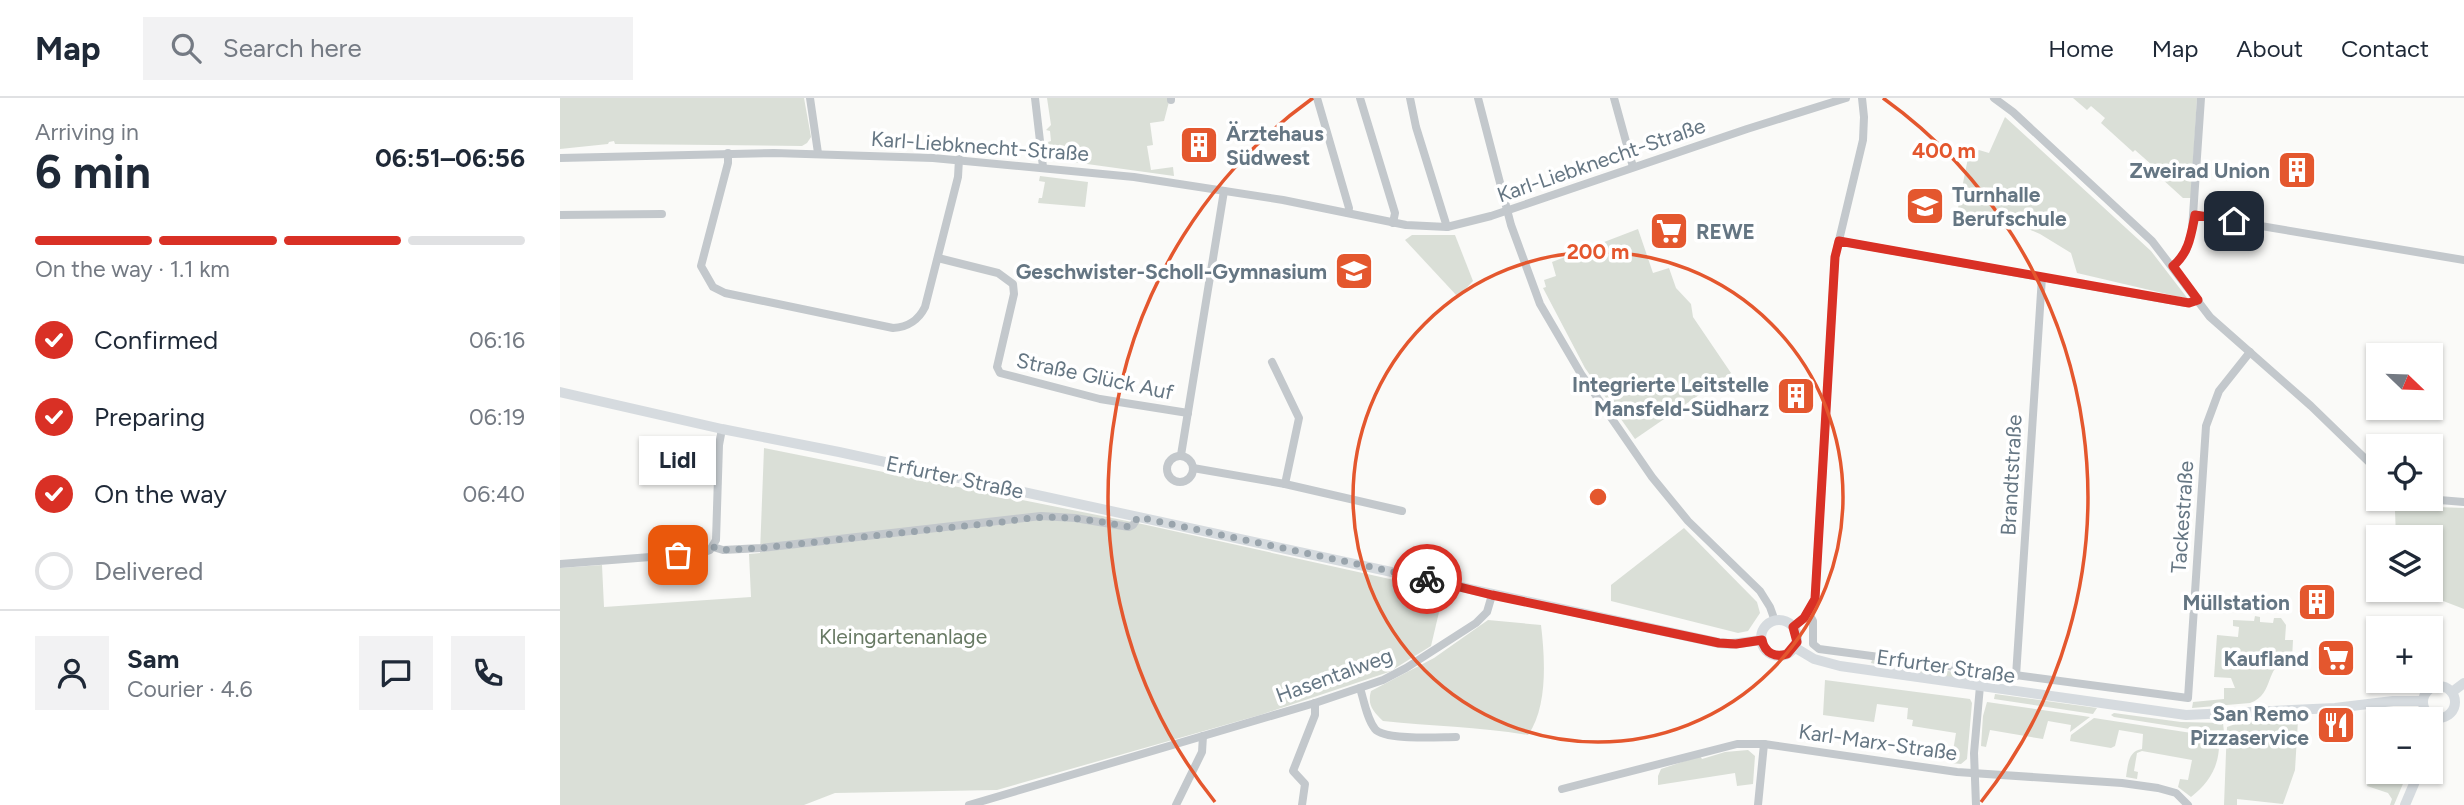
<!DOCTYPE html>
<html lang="en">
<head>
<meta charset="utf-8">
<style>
	:root { --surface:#fff; --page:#f2f2f3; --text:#1f2937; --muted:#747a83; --line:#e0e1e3; --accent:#d93025 }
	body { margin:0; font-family:Figtree,sans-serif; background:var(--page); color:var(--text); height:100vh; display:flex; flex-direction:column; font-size:26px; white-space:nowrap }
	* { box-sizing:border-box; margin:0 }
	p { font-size:23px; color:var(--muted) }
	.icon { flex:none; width:38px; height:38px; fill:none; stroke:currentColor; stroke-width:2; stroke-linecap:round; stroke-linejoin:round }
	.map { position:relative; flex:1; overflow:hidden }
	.sheet { display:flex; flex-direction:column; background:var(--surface); width:560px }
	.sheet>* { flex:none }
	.needle { width:46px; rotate:113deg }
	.buttons { position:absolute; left:1806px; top:245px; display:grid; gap:14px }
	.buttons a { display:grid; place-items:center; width:77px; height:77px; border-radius:0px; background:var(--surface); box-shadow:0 2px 5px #0004; font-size:35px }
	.pin { position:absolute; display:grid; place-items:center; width:60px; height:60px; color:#fff; margin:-30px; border-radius:14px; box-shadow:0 4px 10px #0006 }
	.courier { position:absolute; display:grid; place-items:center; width:70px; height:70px; margin:-35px; border:5px solid #d93025; border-radius:50%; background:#fff; color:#222; box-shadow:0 2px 9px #0007 }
	.bubble { position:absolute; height:49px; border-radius:0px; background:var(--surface); box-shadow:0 2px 5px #0004; font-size:23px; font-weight:700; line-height:49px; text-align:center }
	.headline em { font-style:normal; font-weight:700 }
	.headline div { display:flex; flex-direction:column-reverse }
	.headline { display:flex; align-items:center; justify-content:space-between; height:119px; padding:0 35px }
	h1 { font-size:46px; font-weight:700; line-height:52px }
	.bar { display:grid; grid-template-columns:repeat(4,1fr); gap:10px 7px; align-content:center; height:84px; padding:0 35px }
	.bar i { height:9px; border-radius:5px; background:var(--line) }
	.bar .current { background:var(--accent) }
	.bar p { grid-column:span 4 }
	.line { display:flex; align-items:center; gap:18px; padding:0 35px; border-top:2px solid var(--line) }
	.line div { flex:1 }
	.round { display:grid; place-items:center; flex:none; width:74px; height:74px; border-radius:0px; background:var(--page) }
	ol { padding:0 35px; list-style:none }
	li { display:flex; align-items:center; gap:21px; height:77px }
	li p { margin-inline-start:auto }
	li .icon { padding:7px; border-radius:50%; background:var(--accent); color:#fff; stroke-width:4 }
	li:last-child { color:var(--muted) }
	li i { width:38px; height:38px; border:4px solid var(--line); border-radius:50% }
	header { display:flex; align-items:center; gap:42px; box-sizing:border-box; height:98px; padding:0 35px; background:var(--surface); border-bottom:2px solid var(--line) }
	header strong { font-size:33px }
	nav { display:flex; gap:38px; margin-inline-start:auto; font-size:24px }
	.search { width:490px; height:63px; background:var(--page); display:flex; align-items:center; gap:18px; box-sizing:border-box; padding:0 24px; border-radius:0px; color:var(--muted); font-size:26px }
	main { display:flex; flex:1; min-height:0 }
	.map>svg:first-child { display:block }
	.green { fill:#dadfd7 }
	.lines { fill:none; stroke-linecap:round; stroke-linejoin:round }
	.minor { stroke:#c3c8cc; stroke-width:8 }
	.secondary { stroke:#d6dbdf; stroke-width:10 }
	.done { stroke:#99a4ac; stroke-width:7; stroke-dasharray:0 12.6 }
	.route { stroke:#d93025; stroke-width:9 }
	.ring { fill:none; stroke:#e4572e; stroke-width:3.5 }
	.labels { text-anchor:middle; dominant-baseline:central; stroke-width:7; stroke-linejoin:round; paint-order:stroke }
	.poi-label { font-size:21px; font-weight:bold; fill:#657683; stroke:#fff; text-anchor:end }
	.street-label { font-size:21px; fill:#657683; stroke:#fff }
	.park-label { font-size:21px; fill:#687a64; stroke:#fff }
	.centre { fill:#e4572e; stroke:#fff; stroke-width:3.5 }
	.ring-label { font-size:21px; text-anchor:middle; font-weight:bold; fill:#e4572e; stroke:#fff; stroke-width:7; stroke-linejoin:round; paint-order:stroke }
</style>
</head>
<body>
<header>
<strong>Map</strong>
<div class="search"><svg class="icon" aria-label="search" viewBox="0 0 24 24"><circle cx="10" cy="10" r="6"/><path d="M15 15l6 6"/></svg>Search here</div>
<nav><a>Home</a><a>Map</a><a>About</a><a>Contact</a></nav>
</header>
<main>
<section class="sheet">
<div class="headline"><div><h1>6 min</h1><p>Arriving in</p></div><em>06:51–06:56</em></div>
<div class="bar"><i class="current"></i><i class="current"></i><i class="current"></i><i></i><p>On the way · 1.1 km</p></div>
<ol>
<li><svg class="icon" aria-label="check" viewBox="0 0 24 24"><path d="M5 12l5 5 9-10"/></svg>Confirmed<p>06:16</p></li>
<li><svg class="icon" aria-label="check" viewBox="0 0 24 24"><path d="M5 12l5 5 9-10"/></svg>Preparing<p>06:19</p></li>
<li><svg class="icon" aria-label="check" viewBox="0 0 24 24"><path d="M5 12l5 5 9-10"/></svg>On the way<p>06:40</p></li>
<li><i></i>Delivered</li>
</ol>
<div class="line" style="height:126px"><a class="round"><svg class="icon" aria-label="person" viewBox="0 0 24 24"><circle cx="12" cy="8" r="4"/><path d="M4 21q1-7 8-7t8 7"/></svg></a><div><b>Sam</b><p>Courier · 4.6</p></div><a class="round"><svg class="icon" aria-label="chat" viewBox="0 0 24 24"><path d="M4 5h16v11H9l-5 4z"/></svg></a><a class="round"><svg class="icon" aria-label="phone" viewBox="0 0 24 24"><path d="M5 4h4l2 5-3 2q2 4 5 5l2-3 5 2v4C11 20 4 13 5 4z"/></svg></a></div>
</section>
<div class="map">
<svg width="1904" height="707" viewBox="0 0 1904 707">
	<rect width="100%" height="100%" fill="#fafaf8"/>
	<g class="green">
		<path d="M0,0H244L251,39L247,45L242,48L55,46L54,43L49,44L48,46L0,51Z"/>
		<path d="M487,0H610L604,23L590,25L593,47L587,48L591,72L613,69L614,78L498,62L492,57L488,44L491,43L490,33L486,32L491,27Z"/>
		<path d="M1513,0H1637L1631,100H1623L1590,70L1592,67L1575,52L1573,54L1541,25L1545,20L1531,8L1527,12Z"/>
		<path d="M1445,19L1591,153L1628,201L1517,175L1511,155L1480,136L1452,124L1397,115L1408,60L1419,52L1429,55Z"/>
		<path d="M480,78L528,84L525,109L478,105L479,100H482L485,84L479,83Z"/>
		<path d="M1078,131L1093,175L1109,170L1116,190L1131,206L1133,219L1171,275L1075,341L1025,270L983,190L986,189L984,182L996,178L992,164Z"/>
		<path d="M852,137H895L913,183L898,199L845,142Z"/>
		<path d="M204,350L582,426L884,493L871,548L829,574L700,617L437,692L275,695L244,707H0V470L42,467L44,509L191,499L189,456L200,455Z"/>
		<path d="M1844,405L1870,413L1877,409L1904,410V511L1878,501L1863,492H1871V439H1836L1835,413Z"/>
		<path d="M1124,430L1197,504L1200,515L1188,533L1178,535L1051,503V487Z"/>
		<path d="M1695,518L1700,519V524L1713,525L1714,520H1721L1726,527L1725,542H1733L1732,561C1702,566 1717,595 1690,605L1632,610L1633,604L1664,601V590H1675L1671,580L1654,579L1657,537L1678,539L1679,529L1673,528V522L1694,523Z"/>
		<path d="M928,522L981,527C985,560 988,609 968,637C920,629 871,628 823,623C813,613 807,607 811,593L874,560Z"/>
		<path d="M1312,562L1429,579L1431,582L1429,585L1342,573L1311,565Z"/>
		<path d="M1265,582L1410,601L1412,605L1407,661L1401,666L1391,665L1396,635L1352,628L1353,622L1347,621L1348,610L1317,606L1314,624L1263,617Z"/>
		<path d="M1435,596L1537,610L1533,616L1434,601Z"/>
		<path d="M1427,604L1530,619L1510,634L1511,627L1488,623L1483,641L1430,632L1426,649L1421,648L1423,618Z"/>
		<path d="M1554,615L1621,624L1663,625L1664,634L1660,639L1655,635L1554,619L1551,617Z"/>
		<path d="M1534,620L1651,638L1659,647C1659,669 1648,686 1631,699L1618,689L1620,681L1628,682L1632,662L1582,653L1577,655L1574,673L1578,674L1577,681L1566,679C1568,667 1568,653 1582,651L1583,636L1559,632L1555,648L1551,650L1510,643L1511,637Z"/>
		<path d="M1738,622L1735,672L1723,706L1677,701V707H1664L1667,629L1681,624Z"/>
		<path d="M1188,652L1195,658L1193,686L1177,688L1175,675L1098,687V678L1101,671L1140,658L1142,661L1165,654Z"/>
		<path d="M1812,677L1845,681L1834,707H1830L1832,701L1828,695L1807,688L1809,679Z"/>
	</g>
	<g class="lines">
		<g class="minor">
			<path d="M250,0L258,55"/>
			<path d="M475,0L483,69"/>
			<path d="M611,0V2"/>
			<path d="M757,0L789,110L788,115"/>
			<path d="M800,0L835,115L833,125"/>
			<path d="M850,0L856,29L887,129"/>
			<path d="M918,0L951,127L980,206L1021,276L1092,379L1128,423L1200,493L1210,509L1215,523"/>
			<path d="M1054,0L1073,69"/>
			<path d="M1434,0L1453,14L1592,143L1650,219L1751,308L1818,373"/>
			<path d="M168,55V65L141,168L153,189L165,195L333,230C348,229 358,223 365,209L398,79L399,61"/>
			<path d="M0,60L214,55L373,60L574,79L723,102L846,127L887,129L931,118L1187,31L1286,0"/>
			<path d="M0,117L102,116"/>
			<path d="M1635,117L1904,162"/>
			<path d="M1279,143L1626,205L1638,202"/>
			<path d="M378,160L438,175L453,186L454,196L437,269L440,275L540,301L628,315"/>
			<path d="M1613,168L1626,153L1632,132L1641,0"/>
			<path d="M712,264L739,320L725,386"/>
			<path d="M621,357L664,93"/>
			<circle cx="620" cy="371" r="13"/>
			<path d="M633,370L725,386L842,413"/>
			<path d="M1867,401L1904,404"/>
			<path d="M153,449L163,452L201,450L481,418L515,420L569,429L573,427L578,419"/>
			<path d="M0,466L142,455L150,452L156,442L159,347L162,331"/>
			<path d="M1248,514L1253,523V546L1259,551L1628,600L1646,328L1659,293L1690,254"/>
			<path d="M1233,529L1244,520L1255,501L1275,159L1303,42L1304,19L1302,0"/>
			<path d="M1456,578L1482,179"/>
			<path d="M800,590C804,603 807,621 815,631C825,643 879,639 896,639"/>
			<path d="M1002,691L1177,646H1204L1397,674L1562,685L1598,690L1616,695L1628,707"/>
			<path d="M409,707L755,605L823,582L846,570L916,525L927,514L932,497"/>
			<path d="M616,707L642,654L643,638"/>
			<path d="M742,707L745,686L733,673L755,617V605"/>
			<path d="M1198,707L1204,646"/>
			<path d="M1416,707L1414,655L1420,588"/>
		</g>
		<g class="secondary">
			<path d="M0,294L162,331L279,354L1159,545L1171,546L1202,542"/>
			<circle cx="1219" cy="540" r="18"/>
			<path d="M1234,549L1254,561L1280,568L1626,617L1775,610L1833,603H1863"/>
			<circle cx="1879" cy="604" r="16"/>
			<path d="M1892,594L1904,585"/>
			<path d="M1871,648L1876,633L1878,620"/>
			<path d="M1845,707L1859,674"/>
		</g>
	</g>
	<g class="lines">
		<path class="done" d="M118,457L142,455L153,449L163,452L201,450L451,423C492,415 528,421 569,429L573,426L578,419L867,481"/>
		<path class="route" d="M867,481L932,497L1159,545L1176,546L1202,542C1205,555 1215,560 1227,556L1237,544L1233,529L1244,520L1255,501L1275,159L1279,143L1629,205L1638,202L1613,168C1629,155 1631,137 1635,117L1674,123"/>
	</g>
	<g class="ring">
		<circle cx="1038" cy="399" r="245"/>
		<path d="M655 704A490 490 0 0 1 753 0M1323 0A490 490 0 0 1 1421 704"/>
	</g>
	<defs>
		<g id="building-square" transform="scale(2.0125)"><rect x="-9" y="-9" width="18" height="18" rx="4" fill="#e4572e" stroke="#fff"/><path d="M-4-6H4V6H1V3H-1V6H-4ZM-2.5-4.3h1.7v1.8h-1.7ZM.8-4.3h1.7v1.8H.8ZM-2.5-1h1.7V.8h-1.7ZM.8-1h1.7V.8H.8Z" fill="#fff"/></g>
		<g id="school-square" transform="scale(2.0125)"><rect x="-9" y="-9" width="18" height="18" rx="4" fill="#e4572e" stroke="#fff"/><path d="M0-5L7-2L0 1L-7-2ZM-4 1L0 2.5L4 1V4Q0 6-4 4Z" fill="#fff"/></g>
		<g id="supermarket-square" transform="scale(2.0125)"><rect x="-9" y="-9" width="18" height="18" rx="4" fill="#e4572e" stroke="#fff"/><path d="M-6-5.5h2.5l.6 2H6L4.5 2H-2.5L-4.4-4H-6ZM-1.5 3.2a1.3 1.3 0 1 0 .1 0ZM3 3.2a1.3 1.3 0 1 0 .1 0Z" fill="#fff"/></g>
		<g id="restaurant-square" transform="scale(2.0125)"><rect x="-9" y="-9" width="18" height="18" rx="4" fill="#e4572e" stroke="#fff"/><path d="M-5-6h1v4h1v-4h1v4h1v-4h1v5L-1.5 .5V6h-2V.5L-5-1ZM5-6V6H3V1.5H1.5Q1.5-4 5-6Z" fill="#fff"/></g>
	</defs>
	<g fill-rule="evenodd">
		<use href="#building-square" x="639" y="47"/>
		<use href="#building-square" x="1737" y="72"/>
		<use href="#school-square" x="1365" y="108"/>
		<use href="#supermarket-square" x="1109" y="133"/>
		<use href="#school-square" x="794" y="173"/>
		<use href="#building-square" x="1236" y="298"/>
		<use href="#building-square" x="1757" y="504"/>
		<use href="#supermarket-square" x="1776" y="560"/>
		<use href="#restaurant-square" x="1776" y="627"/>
	</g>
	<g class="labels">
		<g class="poi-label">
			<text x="666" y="35" text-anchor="start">Ärztehaus<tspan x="666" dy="24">Südwest</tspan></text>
			<text x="1710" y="72">Zweirad Union</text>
			<text x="1392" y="96" text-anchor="start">Turnhalle<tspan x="1392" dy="24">Berufschule</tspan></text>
			<text x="1136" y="133" text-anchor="start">REWE</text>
			<text x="767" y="173">Geschwister-Scholl-Gymnasium</text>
			<text x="1209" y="286">Integrierte Leitstelle<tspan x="1209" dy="24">Mansfeld-Südharz</tspan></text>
			<text x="1730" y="504">Müllstation</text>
			<text x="1749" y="560">Kaufland</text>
			<text x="1749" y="615">San Remo<tspan x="1749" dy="24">Pizzaservice</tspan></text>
		</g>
		<g class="street-label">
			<text transform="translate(420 48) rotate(4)">Karl-Liebknecht-Straße</text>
			<text transform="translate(1041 62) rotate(-19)">Karl-Liebknecht-Straße</text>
			<text transform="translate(535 278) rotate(12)">Straße Glück Auf</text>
			<text transform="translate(1451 377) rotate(-87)">Brandtstraße</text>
			<text transform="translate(395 379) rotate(12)">Erfurter Straße</text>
			<text transform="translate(1622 419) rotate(-86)">Tackestraße</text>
			<text transform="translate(1386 568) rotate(8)">Erfurter Straße</text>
			<text transform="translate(774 577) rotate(-20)">Hasentalweg</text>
			<text transform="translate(1318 644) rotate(8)">Karl-Marx-Straße</text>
		</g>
		<g class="park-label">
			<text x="343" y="538">Kleingartenanlage</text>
		</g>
	</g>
	<circle cx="1038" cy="399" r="10" class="centre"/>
	<g class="ring-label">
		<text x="1384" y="60">400 m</text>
		<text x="1038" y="161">200 m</text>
	</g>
</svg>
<div class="buttons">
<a><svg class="needle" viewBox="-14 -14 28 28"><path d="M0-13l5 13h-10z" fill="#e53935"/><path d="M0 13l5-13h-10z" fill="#747a83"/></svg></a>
<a><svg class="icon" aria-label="locate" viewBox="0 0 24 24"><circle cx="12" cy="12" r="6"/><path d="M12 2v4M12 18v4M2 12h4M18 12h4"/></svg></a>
<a><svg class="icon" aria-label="layers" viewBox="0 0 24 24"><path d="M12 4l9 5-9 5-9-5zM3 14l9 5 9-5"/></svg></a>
<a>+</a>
<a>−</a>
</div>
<div class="pin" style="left:118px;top:457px;background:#ea580c"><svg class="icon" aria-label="bag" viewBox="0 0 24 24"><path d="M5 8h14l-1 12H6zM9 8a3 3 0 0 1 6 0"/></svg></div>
<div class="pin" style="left:1674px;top:123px;background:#1f2937"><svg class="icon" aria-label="home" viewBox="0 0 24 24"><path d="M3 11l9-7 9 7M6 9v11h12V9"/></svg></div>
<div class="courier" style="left:867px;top:481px"><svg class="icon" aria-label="bike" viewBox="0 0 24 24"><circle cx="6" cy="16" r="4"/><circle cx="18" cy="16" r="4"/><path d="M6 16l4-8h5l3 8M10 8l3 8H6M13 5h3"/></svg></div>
<div class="bubble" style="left:79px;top:338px;width:77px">Lidl</div>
</div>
</main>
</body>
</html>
